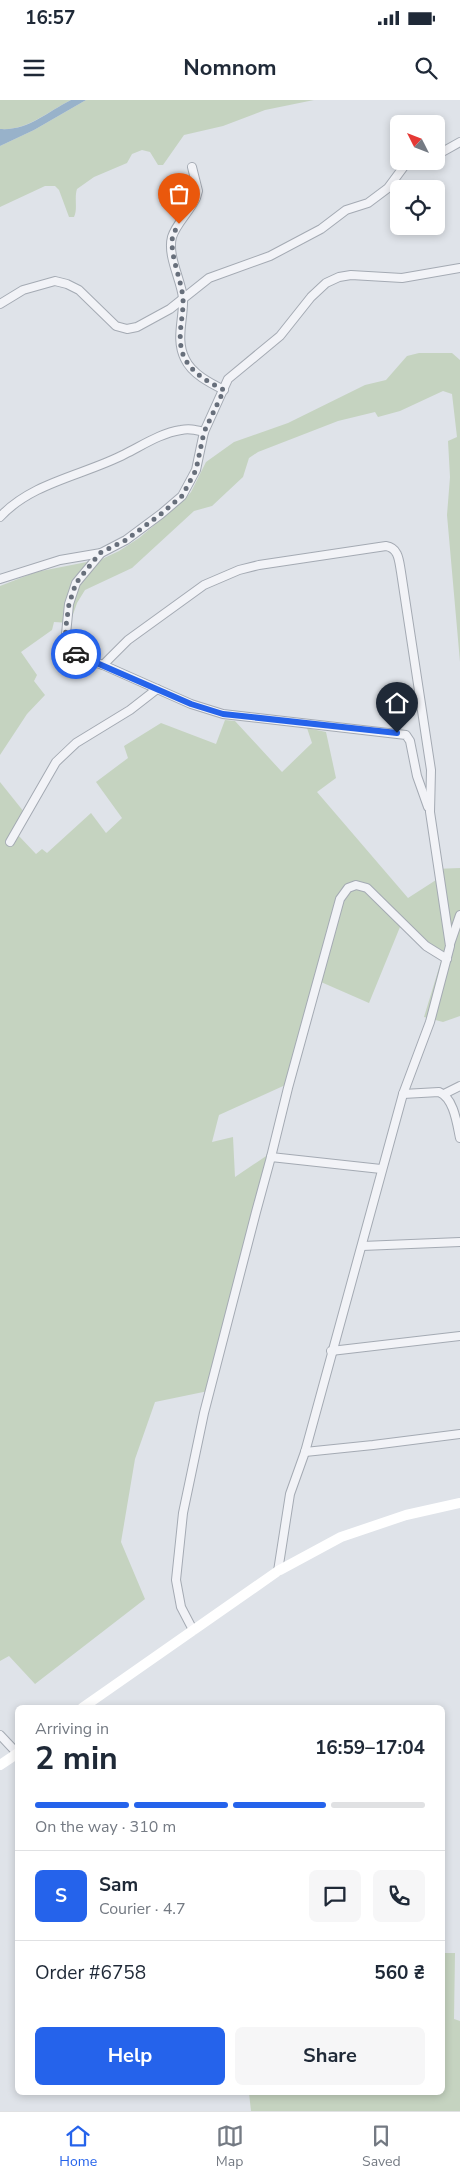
<!DOCTYPE html>
<html lang="en">
<head>
<meta charset="utf-8">
<style>
	:root { --surface:#fff; --page:#f6f6f7; --text:#1f2937; --muted:#747a83; --line:#e0e1e3; --accent:#2563eb }
	body { margin:0; font-family:"Nunito Sans",sans-serif; background:var(--page); color:var(--text); height:100vh; display:flex; flex-direction:column; font-size:19px; white-space:nowrap }
	* { box-sizing:border-box; margin:0 }
	p { font-size:16px; color:var(--muted) }
	.icon { flex:none; width:28px; height:28px; fill:none; stroke:currentColor; stroke-width:2; stroke-linecap:round; stroke-linejoin:round }
	.map { position:relative; flex:1; overflow:hidden }
	.panel { position:absolute; left:15px; top:1605px; width:430px; height:390px; display:flex; flex-direction:column; background:var(--surface); border-radius:8px; box-shadow:0 2px 8px #0003 }
	.panel>* { flex:none }
	.needle { width:32px; rotate:312deg }
	.controls { position:absolute; left:390px; top:15px; display:grid; gap:10px }
	.controls a { display:grid; place-items:center; width:55px; height:55px; border-radius:8px; background:var(--surface); box-shadow:0 2px 8px #0003; font-size:25px }
	.pin { position:absolute; display:grid; place-items:center; width:42px; height:42px; color:#fff; margin:-51px -21px; border-radius:50% 50% 50% 0; rotate:-45deg; box-shadow:0 0 5px #0007 }
	.pin .icon { rotate:45deg }
	.courier { position:absolute; display:grid; place-items:center; width:50px; height:50px; margin:-25px; border:4px solid #2563eb; border-radius:50%; background:#fff; color:#222; box-shadow:0 1px 6px #0007 }
	.summary em { font-style:normal; font-weight:700 }
	.summary div { display:flex; flex-direction:column-reverse }
	.summary { display:flex; align-items:center; justify-content:space-between; height:85px; padding:0 20px }
	h1 { font-size:32px; font-weight:700; line-height:38px }
	.bar { display:grid; grid-template-columns:repeat(4,1fr); gap:8px 5px; align-content:center; height:60px; padding:0 20px }
	.bar i { height:6px; border-radius:4px; background:var(--line) }
	.bar .current { background:var(--accent) }
	.bar p { grid-column:span 4 }
	.line { display:flex; align-items:center; gap:12px; padding:0 20px; border-top:1px solid var(--line) }
	.line div { flex:1 }
	.round { display:grid; place-items:center; flex:none; width:52px; height:52px; border-radius:8px; background:var(--page) }
	.action { display:flex; gap:10px; margin-top:auto; padding:10px 20px }
	.action a { flex:1; height:58px; border-radius:8px; background:var(--accent); color:#fff; font-size:20px; font-weight:700; line-height:58px; text-align:center }
	.action a+a { background:var(--page); color:var(--text) }
	.status { display:flex; justify-content:space-between; align-items:center; height:35px; padding:0 25px; background:var(--surface); direction:ltr }
	.status svg { height:14px; fill:currentColor }
	header { display:flex; justify-content:space-between; align-items:center; height:65px; padding:0 20px; background:var(--surface); font-size:22px; font-weight:700 }
	.tabs { display:flex; justify-content:space-around; align-items:center; height:70px; border-top:1px solid var(--line); background:var(--surface); font-size:14px; color:var(--muted) }
	.tabs a { display:grid; justify-items:center; gap:2px }
	.tabs .current { color:var(--accent) }
	.map>svg:first-child { display:block }
	.green { fill:#c5d3c0 }
	.water { fill:#98b2ca }
	.lines { fill:none; stroke-linecap:round; stroke-linejoin:round }
	.street-casing { stroke:#a4aab3; stroke-width:10 }
	.street { stroke:#f2f3f7; stroke-width:8 }
	.secondary { stroke:#fff; stroke-width:10 }
	.done { stroke:#676f7b; stroke-width:5; stroke-dasharray:0 9 }
	.route { stroke:#2563eb; stroke-width:6 }
</style>
</head>
<body>
<div class="status"><b>16:57</b><svg viewBox="0 0 49 12"><path d="M0 12V9h3v3zM5 12V6h3v6zM10 12V3h3v9zM15 12V0h3v12zM26 1h20v11H26zM47 4h2v5h-2z"/></svg></div>
<header><svg class="icon" aria-label="menu" viewBox="0 0 24 24"><path d="M4 6h16M4 12h16M4 18h16"/></svg>Nomnom<svg class="icon" aria-label="search" viewBox="0 0 24 24"><circle cx="10" cy="10" r="6"/><path d="M15 15l6 6"/></svg></header>
<div class="map">
<svg width="460" height="2011" viewBox="0 0 460 2011">
	<rect width="100%" height="100%" fill="#dfe3e9"/>
	<g class="green">
		<path d="M0,0H71C47,12 27,31 0,29Z"/>
		<path d="M86,0H314L265,10L223,26L184,35L163,65H158L150,52L142,50L132,54L127,63L94,77L77,89C74,98 78,109 74,117H69L59,90L55,86H45L0,107V46L34,30Z"/>
		<path d="M419,253H452L460,260V562L447,415L450,377L448,341L457,337L452,294L443,291L400,311L378,317L375,312L338,321L258,352L249,358L243,377L212,406L194,411L132,468L85,490L77,503L70,523L54,522L52,530L21,552L37,575L34,581L45,595L27,614L0,655V486L36,472L102,459L119,451L139,438L183,401L191,392L206,362L234,342L288,323L365,285L386,280L407,256Z"/>
		<path d="M225,620L235,621L282,672L312,643L307,628L326,632L336,678L317,692L408,798L436,780L434,769L460,768V916L443,922L424,917L442,858L400,827L369,903L321,882L292,982L219,1015L212,1042L233,1037L235,1077L275,1050L213,1290L155,1302L135,1359L121,1442L145,1499L35,1584L9,1556L0,1561V682L28,717L18,735L36,754L42,749L47,753L91,713L106,733L122,718L96,682L128,658L124,646L161,623L216,644Z"/>
		<path d="M443,1853H455L454,1919L460,1921V2011H251L249,1993L442,1992Z"/>
	</g>
	<path class="water" d="M71,0H86L34,30L0,46V29C28,31 47,12 71,0Z"/>
	<g class="lines">
		<g class="street-casing">
			<g id="street">
				<path d="M436,51H444L460,42"/>
				<path d="M192,67L198,91L196,98C190,111 176,124 172,137C167,156 181,179 183,198C184,219 175,239 185,259C192,274 210,283 224,290"/>
				<path d="M0,204L23,190L55,181L67,184L79,190L116,226L127,229L137,227L170,209L209,178L270,156L321,129L346,110L368,103L388,88L408,61"/>
				<path d="M0,417C32,382 85,375 125,354C143,345 161,333 181,330C190,328 196,330 204,332"/>
				<path d="M101,453L76,483L69,504L65,544C71,557 90,560 103,565L128,540L204,485L239,470L259,465L386,446C399,448 399,461 401,472L431,670L430,712L450,846L430,922L403,994L305,1352L290,1394L278,1471"/>
				<path d="M0,479L60,460L101,453L126,440L161,414L182,396L196,370L204,332L228,279L280,236L311,197L326,183L339,177L351,175L402,178L460,168"/>
				<path d="M103,565L191,604L223,614L406,635L410,641L417,676L428,707"/>
				<path d="M10,742L56,662L76,643L130,610L157,589"/>
				<path d="M450,844L460,815"/>
				<path d="M403,994L439,992C454,998 457,1024 460,1038"/>
				<path d="M444,994L460,986"/>
				<path d="M271,1057L288,988L340,799L348,788L356,785L367,788L426,846L447,859"/>
				<path d="M362,1146L460,1142"/>
				<path d="M331,1251L460,1236"/>
				<path d="M305,1352L373,1345L460,1334"/>
				<path d="M193,1530L181,1507L176,1480L183,1413L204,1313L256,1112L271,1057L381,1069"/>
				<path d="M0,1635L17,1653"/>
			</g>
		</g>
		<use href="#street" class="street"/>
		<g class="secondary">
			<path d="M82,1608L278,1471L341,1437L406,1415L460,1403"/>
			<path d="M0,1665L18,1653"/>
		</g>
	</g>
	<g class="lines">
		<path class="done" d="M76,554L67,548L65,544L66,526L69,504L76,483L100,453L126,440L161,414L182,396L196,370L204,332L224,290C210,283 193,274 185,259C175,239 184,219 183,198C181,179 172,161 172,142C172,135 176,129 179,124"/>
		<path class="route" d="M76,554L191,604L223,614L397,633"/>
	</g>
</svg>
<div class="controls">
<a><svg class="needle" viewBox="-14 -14 28 28"><path d="M0-13l5 13h-10z" fill="#e53935"/><path d="M0 13l5-13h-10z" fill="#747a83"/></svg></a>
<a><svg class="icon" aria-label="locate" viewBox="0 0 24 24"><circle cx="12" cy="12" r="6"/><path d="M12 2v4M12 18v4M2 12h4M18 12h4"/></svg></a>
</div>
<div class="pin" style="left:179px;top:124px;background:#ea580c"><svg class="icon" aria-label="bag" viewBox="0 0 24 24"><path d="M5 8h14l-1 12H6zM9 8a3 3 0 0 1 6 0"/></svg></div>
<div class="pin" style="left:397px;top:633px;background:#1f2937"><svg class="icon" aria-label="home" viewBox="0 0 24 24"><path d="M3 11l9-7 9 7M6 9v11h12V9"/></svg></div>
<div class="courier" style="left:76px;top:554px"><svg class="icon" aria-label="car" viewBox="0 0 24 24"><path d="M5 17H2v-5l4-1 3-4h7l3 4 3 1v5h-3M9 17h6M6 11h13"/><circle cx="7" cy="17" r="2"/><circle cx="17" cy="17" r="2"/></svg></div>
<section class="panel">
<div class="summary"><div><h1>2 min</h1><p>Arriving in</p></div><em>16:59–17:04</em></div>
<div class="bar"><i class="current"></i><i class="current"></i><i class="current"></i><i></i><p>On the way · 310 m</p></div>
<div class="line" style="height:90px"><b class="round" style="background:var(--accent);color:#fff">S</b><div><b>Sam</b><p>Courier · 4.7</p></div><a class="round"><svg class="icon" aria-label="chat" viewBox="0 0 24 24"><path d="M4 5h16v11H9l-5 4z"/></svg></a><a class="round"><svg class="icon" aria-label="phone" viewBox="0 0 24 24"><path d="M5 4h4l2 5-3 2q2 4 5 5l2-3 5 2v4C11 20 4 13 5 4z"/></svg></a></div>
<div class="line" style="height:65px"><div>Order #6758</div><b>560 ₴</b></div>
<div class="action"><a>Help</a><a>Share</a></div>
</section>
</div>
<nav class="tabs">
<a class="current"><svg class="icon" aria-label="home" viewBox="0 0 24 24"><path d="M3 11l9-7 9 7M6 9v11h12V9"/></svg>Home</a>
<a><svg class="icon" aria-label="map" viewBox="0 0 24 24"><path d="M3 6l6-2 6 2 6-2v14l-6 2-6-2-6 2zM9 4v14M15 6v14"/></svg>Map</a>
<a><svg class="icon" aria-label="saved" viewBox="0 0 24 24"><path d="M7 4h10v16l-5-4-5 4z"/></svg>Saved</a>
</nav>
</body>
</html>
